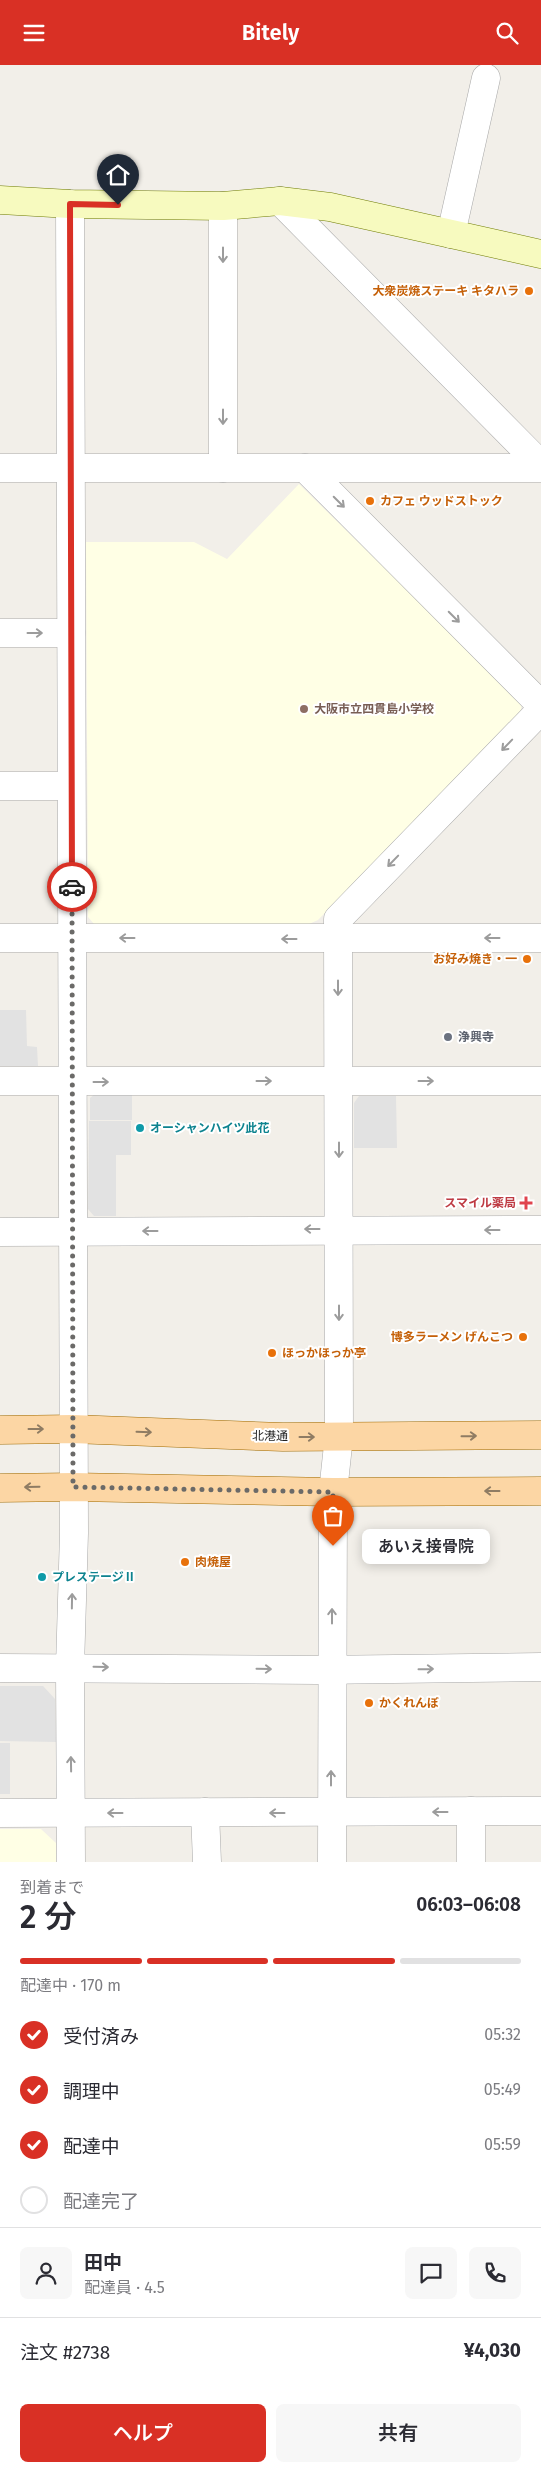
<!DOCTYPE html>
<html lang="ja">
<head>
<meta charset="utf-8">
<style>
	:root { --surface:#fff; --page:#f7f7f7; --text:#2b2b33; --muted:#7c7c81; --line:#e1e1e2; --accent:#d93025 }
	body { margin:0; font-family:"Fira Sans","Noto Sans JP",sans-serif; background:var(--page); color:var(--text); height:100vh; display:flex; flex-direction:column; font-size:19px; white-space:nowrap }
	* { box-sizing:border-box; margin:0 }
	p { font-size:16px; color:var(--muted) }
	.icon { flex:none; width:28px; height:28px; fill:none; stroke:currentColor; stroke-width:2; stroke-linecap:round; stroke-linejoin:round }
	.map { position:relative; height:1797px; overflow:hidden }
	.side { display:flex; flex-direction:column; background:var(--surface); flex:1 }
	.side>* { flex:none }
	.pin { position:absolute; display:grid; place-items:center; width:42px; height:42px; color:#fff; margin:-51px -21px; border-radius:50% 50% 50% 0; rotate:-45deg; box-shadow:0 0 5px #0007 }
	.pin .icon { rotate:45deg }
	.courier { position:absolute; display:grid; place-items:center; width:50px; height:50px; margin:-25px; border:4px solid #d93025; border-radius:50%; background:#fff; color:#222; box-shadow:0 1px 6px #0007 }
	.bubble { position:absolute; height:35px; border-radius:8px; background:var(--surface); box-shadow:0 2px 12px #0003; font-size:16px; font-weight:600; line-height:35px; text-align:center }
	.summary em { font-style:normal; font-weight:600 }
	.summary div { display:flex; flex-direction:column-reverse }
	.summary { display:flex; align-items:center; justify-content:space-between; height:85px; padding:0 20px }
	h1 { font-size:32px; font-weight:600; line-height:38px }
	.bar { display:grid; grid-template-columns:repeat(4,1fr); gap:8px 5px; align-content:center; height:60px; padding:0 20px }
	.bar i { height:6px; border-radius:4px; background:var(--line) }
	.bar .on { background:var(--accent) }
	.bar p { grid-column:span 4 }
	.line { display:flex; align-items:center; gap:12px; padding:0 20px; border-top:1px solid var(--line) }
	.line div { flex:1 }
	.round { display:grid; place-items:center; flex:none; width:52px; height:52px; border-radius:8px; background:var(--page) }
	ol { padding:0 20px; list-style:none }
	li { display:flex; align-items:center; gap:15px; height:55px }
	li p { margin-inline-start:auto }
	li .icon { padding:5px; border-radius:50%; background:var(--accent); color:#fff; stroke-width:4 }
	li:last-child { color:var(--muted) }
	li i { width:28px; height:28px; border:2px solid var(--line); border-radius:50% }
	.cta { display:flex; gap:10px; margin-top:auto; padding:10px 20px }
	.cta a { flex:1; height:58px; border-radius:8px; background:var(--accent); color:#fff; font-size:20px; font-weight:600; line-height:58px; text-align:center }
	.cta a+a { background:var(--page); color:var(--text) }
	header { display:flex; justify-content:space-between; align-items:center; height:65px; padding:0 20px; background:var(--accent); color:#fff; font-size:22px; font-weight:600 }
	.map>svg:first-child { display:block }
	.education { fill:#ffffe5 }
	.parking { fill:#e2e2e2 }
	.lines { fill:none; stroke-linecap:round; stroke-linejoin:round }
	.street-casing { stroke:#a9a9a9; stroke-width:29 }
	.secondary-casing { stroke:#707d05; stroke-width:29 }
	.primary-casing { stroke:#a06b00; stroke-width:29 }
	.street { stroke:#fff; stroke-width:28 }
	.secondary { stroke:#f7fabf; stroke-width:28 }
	.primary { stroke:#fcd6a4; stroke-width:28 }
	.oneway { stroke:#9c9c9c }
	.oneway2 { stroke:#8f7c63 }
	.done { stroke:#6b6a68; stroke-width:5; stroke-dasharray:0 9 }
	.route { stroke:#d93025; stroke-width:6 }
	.food-dot { fill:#e8710a; stroke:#fff; stroke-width:2 }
	.education-dot { fill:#8d6e63; stroke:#fff; stroke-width:2 }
	.worship-dot { fill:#6b7280; stroke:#fff; stroke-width:2 }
	.culture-dot { fill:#0f9aa8; stroke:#fff; stroke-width:2 }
	.health-dot { fill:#e0444e; stroke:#fff; stroke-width:2 }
	.labels { text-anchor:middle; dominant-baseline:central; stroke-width:4; stroke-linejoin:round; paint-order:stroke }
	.food-label { font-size:12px; font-weight:bold; fill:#c56008; stroke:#fff; text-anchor:start }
	.education-label { font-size:12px; font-weight:bold; fill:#785e54; stroke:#fff; text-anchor:start }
	.worship-label { font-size:12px; font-weight:bold; fill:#5b616d; stroke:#fff; text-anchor:start }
	.culture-label { font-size:12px; font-weight:bold; fill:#0d838f; stroke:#fff; text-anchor:start }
	.health-label { font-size:12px; font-weight:bold; fill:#be3a42; stroke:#fff; text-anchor:end }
	.street-label { font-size:12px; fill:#222; stroke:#fff }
</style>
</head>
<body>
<header><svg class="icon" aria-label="menu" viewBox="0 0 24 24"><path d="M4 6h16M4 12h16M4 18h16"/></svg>Bitely<svg class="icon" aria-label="search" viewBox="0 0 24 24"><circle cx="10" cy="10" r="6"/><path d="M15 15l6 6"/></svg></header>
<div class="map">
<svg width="541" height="1797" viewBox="0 0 541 1797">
	<rect width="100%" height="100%" fill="#f2efe9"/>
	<g class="education">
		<path d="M299,419L522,638L520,649L318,855L309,859H94L88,852L86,477H194L227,494Z"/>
		<path d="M0,1764H41L56,1778V1797H0Z"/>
	</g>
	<g class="parking">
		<path d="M0,945H26L27,981L37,982L38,1001H0Z"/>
		<path d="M95,1029H132V1055H90V1033Z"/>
		<path d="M359,1031H396L397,1083H354V1038Z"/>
		<path d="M89,1056H131V1090H116V1151H94L88,1144Z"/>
		<path d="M0,1621H43L55,1634L56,1677L0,1676Z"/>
		<rect x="0" y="1678" width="10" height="51"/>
	</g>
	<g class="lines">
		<g class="street-casing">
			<g id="street">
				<path d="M280,136L541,400"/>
				<path d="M70,139L74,1468L70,1602L71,1797"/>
				<path d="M451,169L486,13"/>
				<path d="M0,403H541"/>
				<path d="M223,403V141"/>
				<path d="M305,403L541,640"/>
				<path d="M0,568H71"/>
				<path d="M0,721H71"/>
				<path d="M0,873H541"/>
				<path d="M0,1016H541"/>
				<path d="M0,1167L541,1165"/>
				<path d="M0,1603L318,1605L541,1602"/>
				<path d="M205,1747L207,1797"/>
				<path d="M0,1748L541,1746"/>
				<path d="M332,1797L333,1427L339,1371L338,854L541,645"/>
				<path d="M471,1797V1746"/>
			</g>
		</g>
		<g class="secondary-casing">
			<path id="secondary" d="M0,135L70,139L223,141L280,136L330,142L541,189"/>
		</g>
		<g class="primary-casing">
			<g id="primary">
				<path d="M0,1365L72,1364L283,1372L541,1370"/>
				<path d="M0,1423L73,1422L333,1427L541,1426"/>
			</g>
		</g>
		<use href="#street" class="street"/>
		<use href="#secondary" class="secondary"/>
		<use href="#primary" class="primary"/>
	</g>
	<defs><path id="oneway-shaft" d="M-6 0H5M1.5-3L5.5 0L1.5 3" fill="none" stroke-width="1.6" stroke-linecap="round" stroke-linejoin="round" transform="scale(1.25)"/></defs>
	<g class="oneway">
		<use href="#oneway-shaft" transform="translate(223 190) rotate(90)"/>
		<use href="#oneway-shaft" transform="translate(223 352) rotate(90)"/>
		<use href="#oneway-shaft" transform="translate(339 437) rotate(45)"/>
		<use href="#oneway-shaft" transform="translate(454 552) rotate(45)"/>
		<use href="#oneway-shaft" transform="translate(35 568)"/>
		<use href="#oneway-shaft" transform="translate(507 680) rotate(134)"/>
		<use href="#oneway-shaft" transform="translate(393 796) rotate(134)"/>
		<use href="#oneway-shaft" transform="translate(127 873) rotate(-180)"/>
		<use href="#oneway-shaft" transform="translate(492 873) rotate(180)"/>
		<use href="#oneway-shaft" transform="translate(289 874) rotate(-180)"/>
		<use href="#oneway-shaft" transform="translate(338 923) rotate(90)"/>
		<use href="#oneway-shaft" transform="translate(264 1016)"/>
		<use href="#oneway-shaft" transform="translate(426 1016)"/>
		<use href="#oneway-shaft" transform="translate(101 1017)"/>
		<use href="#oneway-shaft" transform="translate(339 1085) rotate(90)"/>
		<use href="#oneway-shaft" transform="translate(312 1164) rotate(180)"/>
		<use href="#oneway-shaft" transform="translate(492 1165) rotate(-180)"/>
		<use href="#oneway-shaft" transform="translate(150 1166) rotate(180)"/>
		<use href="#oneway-shaft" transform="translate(339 1248) rotate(90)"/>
		<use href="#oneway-shaft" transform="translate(72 1536) rotate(-89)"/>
		<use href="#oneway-shaft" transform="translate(332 1551) rotate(-90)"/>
		<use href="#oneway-shaft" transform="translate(101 1602) rotate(1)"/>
		<use href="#oneway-shaft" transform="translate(264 1604) rotate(1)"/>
		<use href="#oneway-shaft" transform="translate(426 1604) rotate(-1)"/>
		<use href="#oneway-shaft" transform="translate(71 1699) rotate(-91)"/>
		<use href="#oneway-shaft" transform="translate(331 1713) rotate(-90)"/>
		<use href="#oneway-shaft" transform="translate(440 1747) rotate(180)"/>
		<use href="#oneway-shaft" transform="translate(115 1748) rotate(180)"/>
		<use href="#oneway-shaft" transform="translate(277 1748) rotate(-180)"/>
	</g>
	<g class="oneway2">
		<use href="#oneway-shaft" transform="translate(36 1364)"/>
		<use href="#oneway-shaft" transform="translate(144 1367) rotate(2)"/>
		<use href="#oneway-shaft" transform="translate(469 1371) rotate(-1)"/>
		<use href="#oneway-shaft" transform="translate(307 1372)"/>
		<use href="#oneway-shaft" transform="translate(32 1422) rotate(179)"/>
		<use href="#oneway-shaft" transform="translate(492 1426) rotate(180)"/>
	</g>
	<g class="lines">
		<path class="done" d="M72,822L73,1422L333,1427V1481"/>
		<path class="route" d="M72,822L70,139L118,140"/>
	</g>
	<g class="food-dot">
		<circle cx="529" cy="226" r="5"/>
		<circle cx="370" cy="436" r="5"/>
		<circle cx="527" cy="894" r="5"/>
		<circle cx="523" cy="1272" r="5"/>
		<circle cx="272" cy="1288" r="5"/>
		<circle cx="185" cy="1497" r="5"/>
		<circle cx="369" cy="1638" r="5"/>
	</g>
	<circle class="education-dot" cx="304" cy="644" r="5"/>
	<circle class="worship-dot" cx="448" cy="972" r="5"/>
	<g class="culture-dot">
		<circle cx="140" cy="1063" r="5"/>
		<circle cx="42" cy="1512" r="5"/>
	</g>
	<path class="health-dot" d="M523.5 1130.5h5v5h5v5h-5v5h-5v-5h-5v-5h5z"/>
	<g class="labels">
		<g class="food-label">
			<text x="519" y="226" text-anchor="end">大衆炭焼ステーキ キタハラ</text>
			<text x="380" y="436">カフェ ウッドストック</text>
			<text x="517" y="894" text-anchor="end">お好み焼き・一</text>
			<text x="513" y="1272" text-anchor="end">博多ラーメン げんこつ</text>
			<text x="282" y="1288">ほっかほっか亭</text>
			<text x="195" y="1497">肉焼屋</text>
			<text x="379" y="1638">かくれんぼ</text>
		</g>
		<g class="education-label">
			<text x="314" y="644">大阪市立四貫島小学校</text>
		</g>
		<g class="worship-label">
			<text x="458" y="972">浄興寺</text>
		</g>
		<g class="culture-label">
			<text x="150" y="1063">オーシャンハイツ此花</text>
			<text x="52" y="1512">プレステージⅡ</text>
		</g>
		<g class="health-label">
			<text x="516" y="1138">スマイル薬局</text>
		</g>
		<g class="street-label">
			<text transform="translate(270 1371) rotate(1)">北港通</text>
		</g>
	</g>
</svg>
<div class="pin" style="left:333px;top:1481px;background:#ea580c"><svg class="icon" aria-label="bag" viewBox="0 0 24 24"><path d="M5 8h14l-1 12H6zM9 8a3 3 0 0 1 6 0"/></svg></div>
<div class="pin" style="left:118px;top:140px;background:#1f2937"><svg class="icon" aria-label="home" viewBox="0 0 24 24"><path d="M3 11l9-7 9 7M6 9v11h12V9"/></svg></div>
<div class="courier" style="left:72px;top:822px"><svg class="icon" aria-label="car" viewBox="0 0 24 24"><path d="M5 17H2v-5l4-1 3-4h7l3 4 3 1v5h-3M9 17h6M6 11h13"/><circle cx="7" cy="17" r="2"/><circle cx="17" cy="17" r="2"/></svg></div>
<div class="bubble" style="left:362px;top:1464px;width:128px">あいえ接骨院</div>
</div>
<section class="side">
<div class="summary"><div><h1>2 分</h1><p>到着まで</p></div><em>06:03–06:08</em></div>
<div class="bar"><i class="on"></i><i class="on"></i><i class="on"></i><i></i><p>配達中 · 170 m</p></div>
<ol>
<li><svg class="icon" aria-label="check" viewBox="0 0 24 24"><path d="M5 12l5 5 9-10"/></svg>受付済み<p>05:32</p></li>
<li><svg class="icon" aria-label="check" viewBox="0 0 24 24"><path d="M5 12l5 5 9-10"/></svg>調理中<p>05:49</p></li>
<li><svg class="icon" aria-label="check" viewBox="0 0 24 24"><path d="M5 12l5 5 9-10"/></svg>配達中<p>05:59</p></li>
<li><i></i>配達完了</li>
</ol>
<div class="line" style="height:90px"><a class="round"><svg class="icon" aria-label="person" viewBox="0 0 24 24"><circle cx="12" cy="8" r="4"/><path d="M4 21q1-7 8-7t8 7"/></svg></a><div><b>田中</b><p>配達員 · 4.5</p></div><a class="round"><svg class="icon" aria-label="chat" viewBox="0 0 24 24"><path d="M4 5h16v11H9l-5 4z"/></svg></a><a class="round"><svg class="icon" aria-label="phone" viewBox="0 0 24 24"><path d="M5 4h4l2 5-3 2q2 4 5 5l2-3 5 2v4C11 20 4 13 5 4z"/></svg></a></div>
<div class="line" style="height:65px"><div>注文 #2738</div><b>¥4,030</b></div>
<div class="cta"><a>ヘルプ</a><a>共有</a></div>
</section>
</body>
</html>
